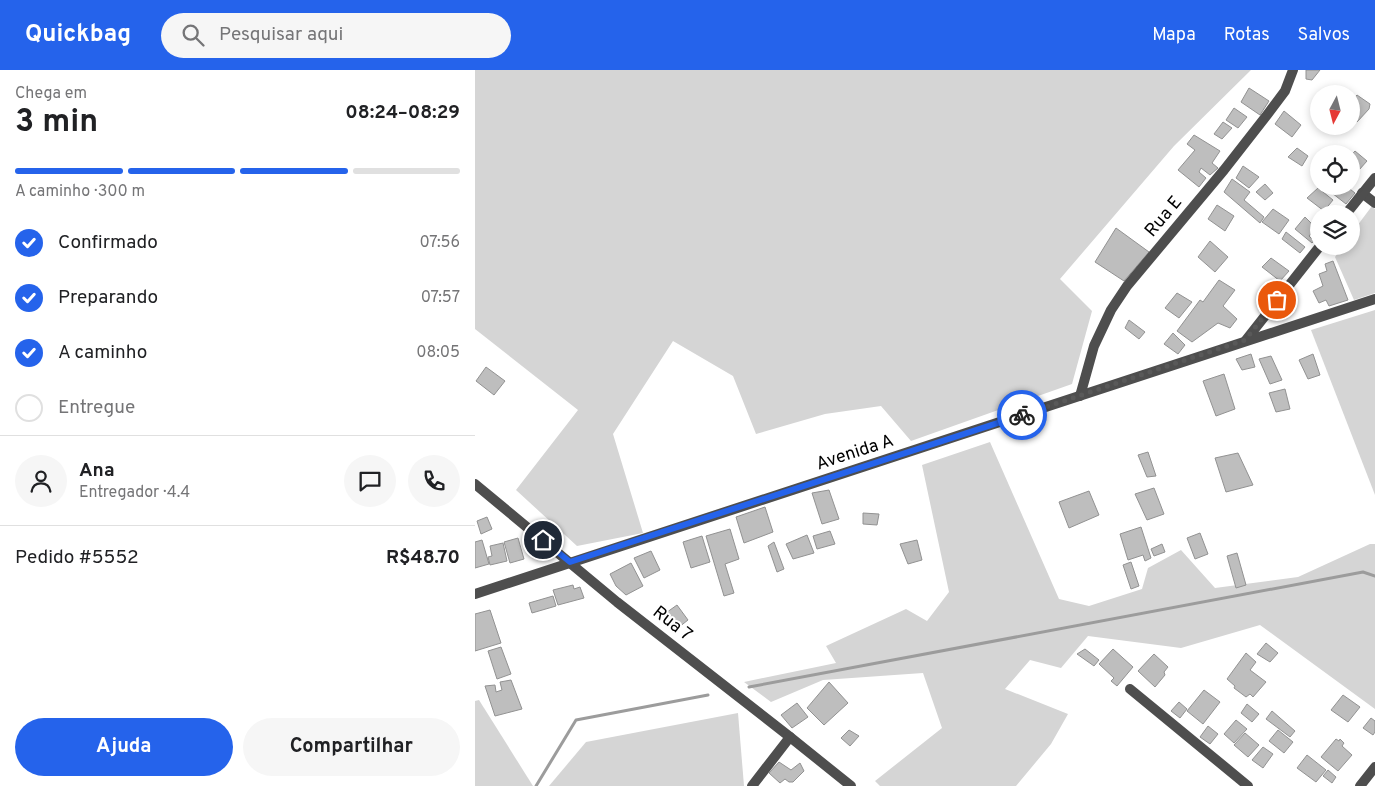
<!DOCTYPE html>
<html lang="pt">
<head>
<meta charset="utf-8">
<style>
	:root { --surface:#fff; --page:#f6f6f6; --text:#202124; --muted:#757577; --line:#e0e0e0; --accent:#2563eb }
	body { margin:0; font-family:Overpass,sans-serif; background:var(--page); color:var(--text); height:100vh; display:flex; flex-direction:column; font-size:19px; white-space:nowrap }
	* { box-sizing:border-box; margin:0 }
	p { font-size:16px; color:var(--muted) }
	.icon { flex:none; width:28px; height:28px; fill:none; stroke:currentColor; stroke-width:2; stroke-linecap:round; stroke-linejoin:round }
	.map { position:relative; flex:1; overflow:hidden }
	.sheet { display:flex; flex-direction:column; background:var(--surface); width:475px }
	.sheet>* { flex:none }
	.needle { width:32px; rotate:187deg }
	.fabs { position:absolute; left:835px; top:15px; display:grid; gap:10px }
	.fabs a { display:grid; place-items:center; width:50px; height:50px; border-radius:50%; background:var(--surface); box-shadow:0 2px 8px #0003; font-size:25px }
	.pin { position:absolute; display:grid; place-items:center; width:42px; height:42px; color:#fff; margin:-21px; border:2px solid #fff; border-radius:50%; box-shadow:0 1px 5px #0007 }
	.courier { position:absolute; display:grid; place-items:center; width:50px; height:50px; margin:-25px; border:4px solid #2563eb; border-radius:50%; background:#fff; color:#222; box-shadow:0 1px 6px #0007 }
	.head em { font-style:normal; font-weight:700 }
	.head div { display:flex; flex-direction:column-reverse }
	.head { display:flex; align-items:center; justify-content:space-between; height:85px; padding:0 15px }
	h1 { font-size:32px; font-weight:700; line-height:38px }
	.bar { display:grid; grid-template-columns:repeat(4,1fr); gap:8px 5px; align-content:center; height:60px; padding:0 15px }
	.bar i { height:6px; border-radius:4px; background:var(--line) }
	.bar .current { background:var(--accent) }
	.bar p { grid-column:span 4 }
	.line { display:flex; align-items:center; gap:12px; padding:0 15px; border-top:1px solid var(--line) }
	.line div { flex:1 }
	.round { display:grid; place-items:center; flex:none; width:52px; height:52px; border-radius:26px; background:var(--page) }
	ol { padding:0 15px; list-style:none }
	li { display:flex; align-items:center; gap:15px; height:55px }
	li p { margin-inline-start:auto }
	li .icon { padding:5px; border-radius:50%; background:var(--accent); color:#fff; stroke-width:4 }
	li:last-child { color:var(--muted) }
	li i { width:28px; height:28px; border:2px solid var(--line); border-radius:50% }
	.action { display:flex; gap:10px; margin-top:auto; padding:10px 15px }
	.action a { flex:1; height:58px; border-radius:30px; background:var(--accent); color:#fff; font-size:20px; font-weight:700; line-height:58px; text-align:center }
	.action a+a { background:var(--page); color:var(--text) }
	header { display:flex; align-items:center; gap:30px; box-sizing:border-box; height:70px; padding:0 25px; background:var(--accent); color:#fff }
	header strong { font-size:24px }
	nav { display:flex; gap:28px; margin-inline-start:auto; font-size:18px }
	.search { width:350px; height:45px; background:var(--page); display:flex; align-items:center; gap:12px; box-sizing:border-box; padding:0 18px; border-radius:28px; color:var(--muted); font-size:19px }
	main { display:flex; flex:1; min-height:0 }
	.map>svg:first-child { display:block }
	.green { fill:#d5d5d5 }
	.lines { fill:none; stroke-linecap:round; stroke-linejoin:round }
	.stream { stroke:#9c9c9c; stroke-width:3 }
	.building { fill:#bebebe; stroke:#929292 }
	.minor { stroke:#4e4e4e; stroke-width:10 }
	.done { stroke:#595959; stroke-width:5; stroke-dasharray:0 9 }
	.route { stroke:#2563eb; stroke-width:6 }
	.labels { text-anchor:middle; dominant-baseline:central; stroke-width:4; stroke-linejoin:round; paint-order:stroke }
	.street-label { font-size:18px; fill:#000; stroke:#fff }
</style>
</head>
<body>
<header>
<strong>Quickbag</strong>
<div class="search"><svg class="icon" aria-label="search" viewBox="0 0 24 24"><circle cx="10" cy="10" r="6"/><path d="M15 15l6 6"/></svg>Pesquisar aqui</div>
<nav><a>Mapa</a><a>Rotas</a><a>Salvos</a></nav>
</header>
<main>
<section class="sheet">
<div class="head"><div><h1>3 min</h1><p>Chega em</p></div><em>08:24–08:29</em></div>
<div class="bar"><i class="current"></i><i class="current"></i><i class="current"></i><i></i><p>A caminho · 300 m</p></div>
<ol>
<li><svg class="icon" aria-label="check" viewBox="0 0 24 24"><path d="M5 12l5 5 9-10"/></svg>Confirmado<p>07:56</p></li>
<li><svg class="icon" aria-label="check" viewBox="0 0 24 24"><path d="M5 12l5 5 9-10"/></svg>Preparando<p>07:57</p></li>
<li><svg class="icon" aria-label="check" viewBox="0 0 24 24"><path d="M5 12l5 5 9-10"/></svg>A caminho<p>08:05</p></li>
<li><i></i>Entregue</li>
</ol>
<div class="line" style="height:90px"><a class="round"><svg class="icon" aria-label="person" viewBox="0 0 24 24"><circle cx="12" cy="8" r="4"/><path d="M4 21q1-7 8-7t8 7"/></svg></a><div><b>Ana</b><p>Entregador · 4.4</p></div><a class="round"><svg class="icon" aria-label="chat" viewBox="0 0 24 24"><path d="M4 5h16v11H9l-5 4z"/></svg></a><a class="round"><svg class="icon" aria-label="phone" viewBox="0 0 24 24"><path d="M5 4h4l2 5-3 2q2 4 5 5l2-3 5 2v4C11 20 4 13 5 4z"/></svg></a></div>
<div class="line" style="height:65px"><div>Pedido #5552</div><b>R$48.70</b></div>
<div class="action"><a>Ajuda</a><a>Compartilhar</a></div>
</section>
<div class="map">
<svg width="900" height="716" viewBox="0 0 900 716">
	<rect width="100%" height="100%" fill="#fff"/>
	<g class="green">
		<path d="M0,0H776L699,76L585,209L617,241L597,314L436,371L406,336L350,344L281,364L258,306L198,271L138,364L168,463L102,476L41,420L103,340L0,259Z"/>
		<path d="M897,136L900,139V223L879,230L860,187L868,176H876V164Z"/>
		<path d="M900,240V425L836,260Z"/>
		<path d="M515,372L584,529L614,536L667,519L673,498L706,480L740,518L823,507L895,474H900V639L785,555L706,578L613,566L586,598L555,590L530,619L593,644L576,674L541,716H405L400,711L467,658L448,603L348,610L296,632L269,612L361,593L351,576L431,539L452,551L474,522L447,395Z"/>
		<path d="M4,630L58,716H0V631Z"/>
		<path d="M263,643L269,716H74L111,672Z"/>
	</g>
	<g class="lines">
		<g class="stream">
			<path d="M274,617L888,502L900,506"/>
			<path d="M61,716L101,650L233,625"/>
		</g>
	</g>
	<g class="building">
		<path d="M831,0H845L837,10L831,9Z"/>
		<path d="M774,18L794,31L785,45L766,32Z"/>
		<path d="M882,25L895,34L894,39L882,52L876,47V31Z"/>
		<path d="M759,38L772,47L763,58L751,50Z"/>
		<path d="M809,41L826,55L817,67L800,54Z"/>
		<path d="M748,52L757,58L747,69L739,64Z"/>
		<path d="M719,65L745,81L737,93L743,98L735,105L726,98L724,102L731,108L724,117L703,100L720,80L712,74Z"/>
		<path d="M822,78L833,86L827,96L813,87Z"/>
		<path d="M880,81L892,91L884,100L876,93V85Z"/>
		<path d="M768,96L784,107L774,118L761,108Z"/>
		<path d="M757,109L775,122L769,130L789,147L785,153L749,122Z"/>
		<path d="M790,114L798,123L790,130L781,122Z"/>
		<path d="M848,116H871L880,123L871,134Z"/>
		<path d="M843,118L858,130L849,141L832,128Z"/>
		<path d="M742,135L759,146L750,161L733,149Z"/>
		<path d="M798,139L814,150L804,164L787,152Z"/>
		<path d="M830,147L841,158L834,166L839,171L837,173L820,159Z"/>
		<path d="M641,158L674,182L649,211L620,192Z"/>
		<path d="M811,162L830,177L825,183L807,169Z"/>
		<path d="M735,171L753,187L740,202L723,187Z"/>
		<path d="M796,188L814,201L805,211L787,197Z"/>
		<path d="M858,191L873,230L854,236L851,230L844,233L838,221L848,216L844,204L852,201L850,194Z"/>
		<path d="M744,210L760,220L748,236L762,249L755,258L743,253L717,272L702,261L725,230L728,232Z"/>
		<path d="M702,223L717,232L704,248L690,238Z"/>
		<path d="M654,250L670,262L664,269L650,258Z"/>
		<path d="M698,263L710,275L703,284L689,274Z"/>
		<path d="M776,284L780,297L767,300L761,289Z"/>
		<path d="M838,284L845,305L833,309L824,290Z"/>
		<path d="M796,286L807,310L795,314L784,289Z"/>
		<path d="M11,297L30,311L19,325L1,311Z"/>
		<path d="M749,304L760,339L741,346L728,311Z"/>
		<path d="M810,319L815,339L801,342L794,323Z"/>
		<path d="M673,382L681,406L672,407L663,385Z"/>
		<path d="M763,383L778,415L751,422L740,388Z"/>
		<path d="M679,418L689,444L672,450L660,424Z"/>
		<path d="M354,420L364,449L347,454L337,423Z"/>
		<path d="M614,421L624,445L594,458L584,432Z"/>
		<path d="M290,437L298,462L269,473L261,447Z"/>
		<path d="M388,443L404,444L402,455L388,454Z"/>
		<path d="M12,447L17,459L6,464L2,451Z"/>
		<path d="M666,457L676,488L670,491L668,485L653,490L645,464Z"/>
		<path d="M255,459L264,489L250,494L259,523L249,526L231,466Z"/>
		<path d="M355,461L360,474L342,479L338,466Z"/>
		<path d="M725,463L733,484L720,489L712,468Z"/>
		<path d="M332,465L339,483L318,489L311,474Z"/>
		<path d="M227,466L235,492L216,498L208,472Z"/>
		<path d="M43,468L49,489L35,493L29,472Z"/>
		<path d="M7,470L14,494L0,498V472Z"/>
		<path d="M442,470L447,490L433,494L425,474Z"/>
		<path d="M299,472L309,499L302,502L293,476Z"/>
		<path d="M28,473L32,491L15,495L13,487L17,486L15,476Z"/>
		<path d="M687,474L690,482L679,486L676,479Z"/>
		<path d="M176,481L185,500L169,508L159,488Z"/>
		<path d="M762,483L771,515L761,518L752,486Z"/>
		<path d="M656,492L664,516L656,519L648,495Z"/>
		<path d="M156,493L168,516L151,525L141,516L135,504Z"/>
		<path d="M98,515L99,519L105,517L109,528L83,535L78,520Z"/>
		<path d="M78,526L81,536L57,543L54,533Z"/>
		<path d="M202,535L213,550L199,561L188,545Z"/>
		<path d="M15,540L26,573L0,581V544Z"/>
		<path d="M791,573L803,583L795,592L782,584Z"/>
		<path d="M26,577L36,604L22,609L13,581Z"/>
		<path d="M610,579L624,590L619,596L602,584Z"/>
		<path d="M638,579L658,597L642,616L636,611L639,608L624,594Z"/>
		<path d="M771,583L781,592L775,600L791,612L778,627L775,624L771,627L759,618L760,616L752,609Z"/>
		<path d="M679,584L693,597L689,602L690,605L680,617L663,601Z"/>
		<path d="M36,610L47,639L20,646L10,616L20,615L21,622L27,620L25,612Z"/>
		<path d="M354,612L373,633L349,655L332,638Z"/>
		<path d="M729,620L745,632L728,654L712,641Z"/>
		<path d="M868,625L885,637L873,652L856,640Z"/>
		<path d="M704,632L712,639L705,648L696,641Z"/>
		<path d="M322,633L333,647L317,658L306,645Z"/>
		<path d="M772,634L784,644L777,652L766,643Z"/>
		<path d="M797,641L820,661L815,667L791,649Z"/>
		<path d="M896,648L900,651V662L898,665L888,658Z"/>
		<path d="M761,650L772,659L759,673L749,664Z"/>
		<path d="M733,656L743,664L735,674L725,667Z"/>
		<path d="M374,660L384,666L375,676L366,668Z"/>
		<path d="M803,660L818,672L809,683L794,671Z"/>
		<path d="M770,663L784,675L773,687L759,675Z"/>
		<path d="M861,669L864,671L865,669L869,673L867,676L877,685L863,701L846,687Z"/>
		<path d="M788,677L798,684L788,698L777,690Z"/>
		<path d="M832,685L851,700L841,712L822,698Z"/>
		<path d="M304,692L316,700L325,693L329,701L318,712H314L310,709L305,713L294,703Z"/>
		<path d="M853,700L861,707L857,713L848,706Z"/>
	</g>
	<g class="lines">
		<g class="minor">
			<path d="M887,123L900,133"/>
			<path d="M871,144L900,108"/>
			<path d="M771,270L845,176"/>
			<path d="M605,326L619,276L636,240L652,216L749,100L792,45L810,21L818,0"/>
			<path d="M0,414L142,532L315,667L376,716"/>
			<path d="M0,524L900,229"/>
			<path d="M655,619L773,716"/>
			<path d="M277,716L315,667"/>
			<path d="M885,716L900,697"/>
		</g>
	</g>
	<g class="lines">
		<path class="done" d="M547,345L770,270L802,230"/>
		<path class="route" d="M68,470L95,492L547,345"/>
	</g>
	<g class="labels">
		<g class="street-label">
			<text transform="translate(689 147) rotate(-50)">Rua E</text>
			<text transform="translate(380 383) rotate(-18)">Avenida A</text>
			<text transform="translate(197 554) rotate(38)">Rua 7</text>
		</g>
	</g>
</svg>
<div class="fabs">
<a><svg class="needle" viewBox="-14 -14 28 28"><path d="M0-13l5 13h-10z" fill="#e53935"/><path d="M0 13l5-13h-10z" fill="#757577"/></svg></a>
<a><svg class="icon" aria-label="locate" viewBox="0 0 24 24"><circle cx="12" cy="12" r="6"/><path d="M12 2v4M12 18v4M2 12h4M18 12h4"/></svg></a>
<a><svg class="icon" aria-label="layers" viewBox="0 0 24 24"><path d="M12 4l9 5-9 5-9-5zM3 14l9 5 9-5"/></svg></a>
</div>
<div class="pin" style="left:802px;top:230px;background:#ea580c"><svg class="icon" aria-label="bag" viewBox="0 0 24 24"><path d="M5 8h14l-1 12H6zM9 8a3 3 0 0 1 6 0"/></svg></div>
<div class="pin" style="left:68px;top:470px;background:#1f2937"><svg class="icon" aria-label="home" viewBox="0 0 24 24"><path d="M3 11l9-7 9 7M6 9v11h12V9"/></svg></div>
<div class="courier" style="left:547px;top:345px"><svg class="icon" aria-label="bike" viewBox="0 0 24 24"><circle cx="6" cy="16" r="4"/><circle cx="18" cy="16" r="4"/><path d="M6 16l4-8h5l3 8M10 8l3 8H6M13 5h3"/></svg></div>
</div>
</main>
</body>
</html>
